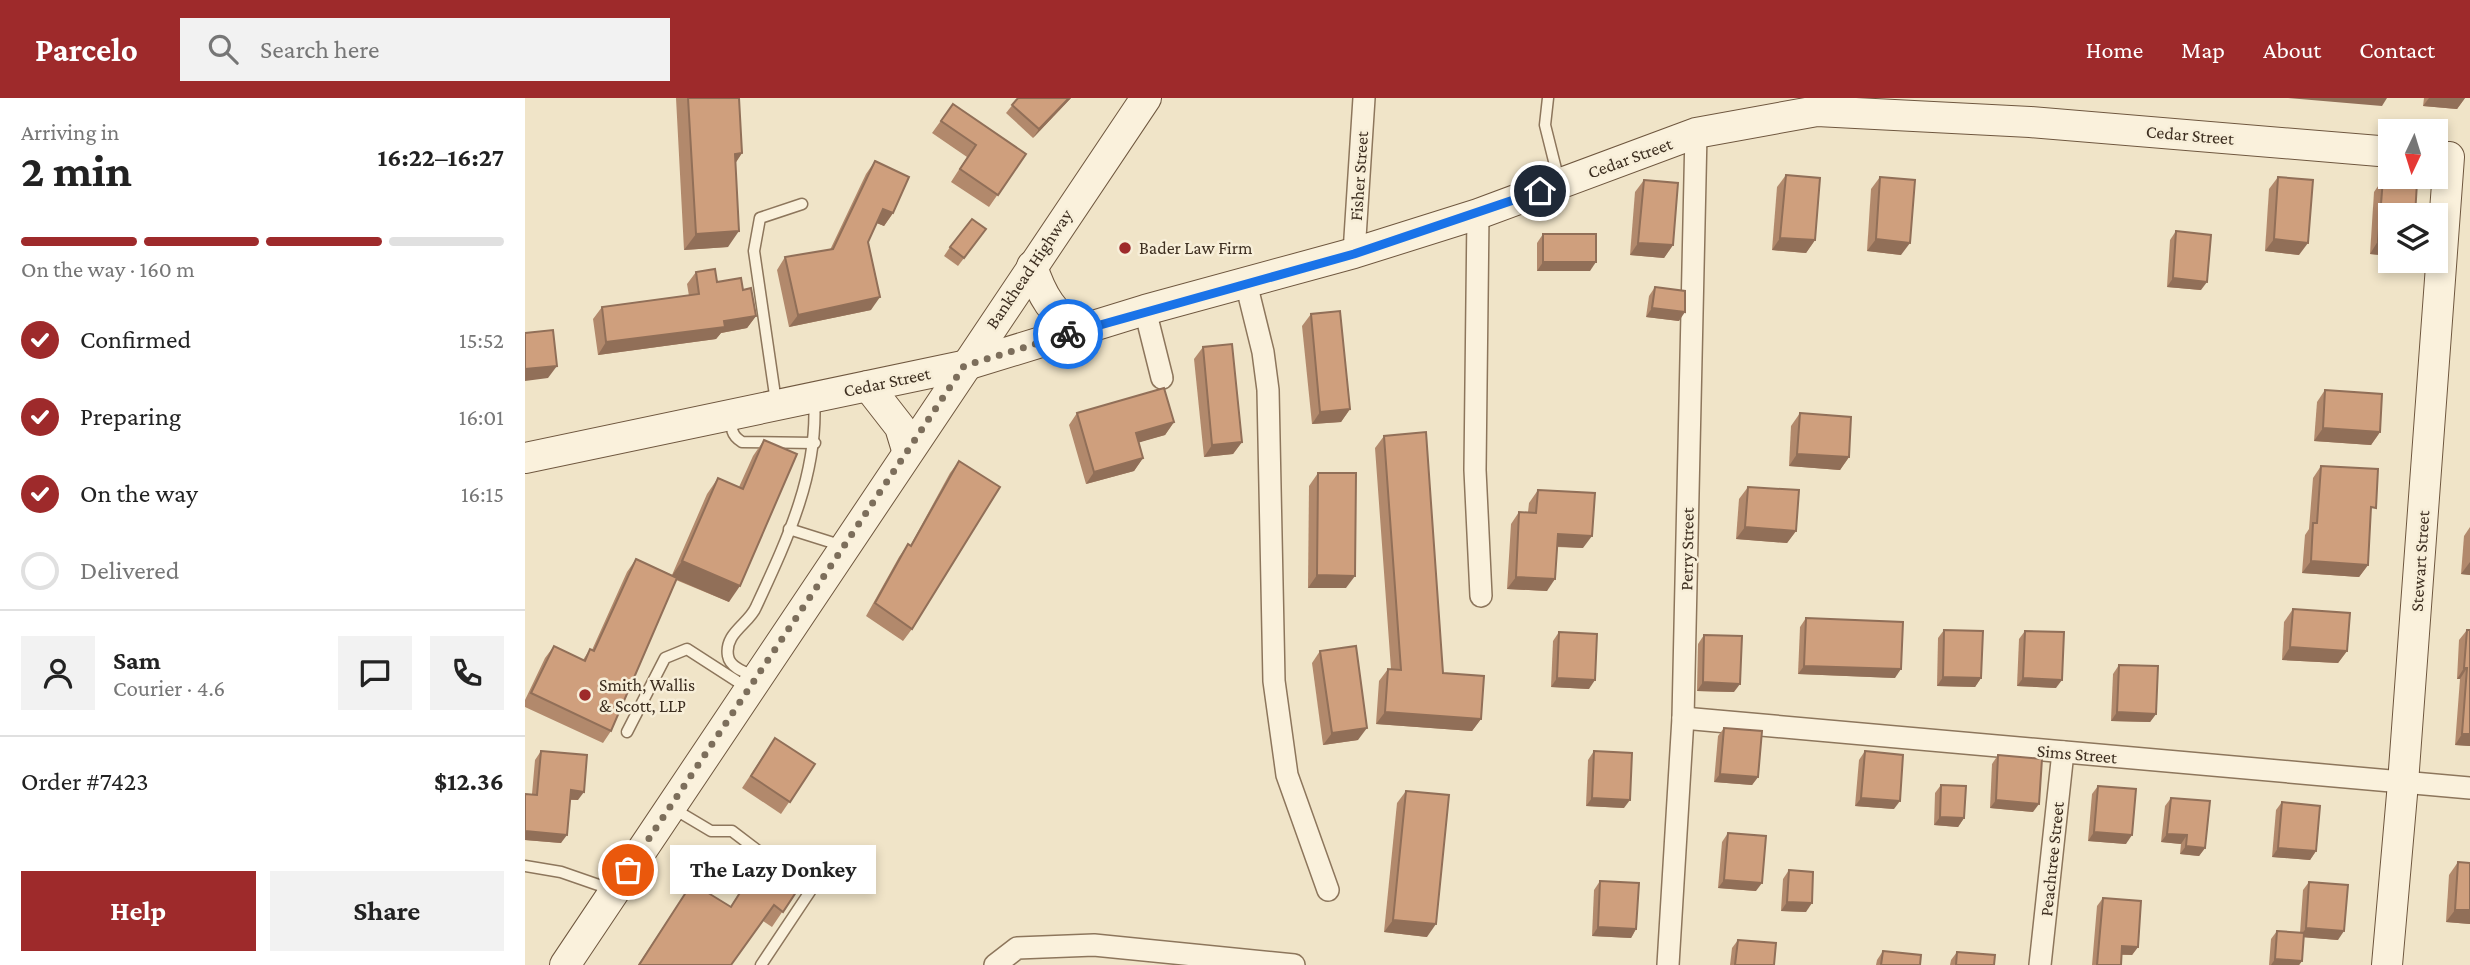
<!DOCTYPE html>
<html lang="en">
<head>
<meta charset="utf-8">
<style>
	:root { --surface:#fff; --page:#f2f2f2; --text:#222; --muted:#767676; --line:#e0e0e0; --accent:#9e2a2b }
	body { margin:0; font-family:"Crimson Pro",serif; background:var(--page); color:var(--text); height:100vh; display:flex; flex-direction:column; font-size:26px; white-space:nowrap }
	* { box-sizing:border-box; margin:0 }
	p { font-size:23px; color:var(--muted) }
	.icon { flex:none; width:38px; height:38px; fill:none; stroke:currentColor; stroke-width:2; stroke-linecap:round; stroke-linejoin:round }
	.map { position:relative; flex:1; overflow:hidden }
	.details { display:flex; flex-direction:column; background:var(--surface); width:525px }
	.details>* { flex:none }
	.needle { width:46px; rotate:184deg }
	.tools { position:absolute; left:1853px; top:21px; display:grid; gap:14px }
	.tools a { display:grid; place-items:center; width:70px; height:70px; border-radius:0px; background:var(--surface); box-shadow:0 4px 10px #0003; font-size:35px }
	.pin { position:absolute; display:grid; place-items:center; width:60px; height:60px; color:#fff; margin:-30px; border:4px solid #fff; border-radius:50%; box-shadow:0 2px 7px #0007 }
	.courier { position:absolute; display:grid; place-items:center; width:70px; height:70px; margin:-35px; border:5px solid #1a73e8; border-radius:50%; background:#fff; color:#222; box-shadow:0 2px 9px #0007 }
	.bubble { position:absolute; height:49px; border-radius:0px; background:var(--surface); box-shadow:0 4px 10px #0003; font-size:23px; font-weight:700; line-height:49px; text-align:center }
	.head em { font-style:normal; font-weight:700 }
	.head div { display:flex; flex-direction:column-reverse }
	.head { display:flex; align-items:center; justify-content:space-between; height:119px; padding:0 21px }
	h1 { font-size:46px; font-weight:700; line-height:52px }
	.bar { display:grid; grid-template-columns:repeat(4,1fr); gap:10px 7px; align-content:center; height:84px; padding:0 21px }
	.bar i { height:9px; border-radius:5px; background:var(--line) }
	.bar .selected { background:var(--accent) }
	.bar p { grid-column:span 4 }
	.line { display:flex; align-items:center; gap:18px; padding:0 21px; border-top:2px solid var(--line) }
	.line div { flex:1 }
	.round { display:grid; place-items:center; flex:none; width:74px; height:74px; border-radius:0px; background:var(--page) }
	ol { padding:0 21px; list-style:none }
	li { display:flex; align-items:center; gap:21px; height:77px }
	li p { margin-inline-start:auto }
	li .icon { padding:7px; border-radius:50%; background:var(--accent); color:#fff; stroke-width:4 }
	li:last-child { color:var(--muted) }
	li i { width:38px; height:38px; border:4px solid var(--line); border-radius:50% }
	.primary-button { display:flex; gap:14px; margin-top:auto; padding:14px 21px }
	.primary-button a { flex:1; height:80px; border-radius:0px; background:var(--accent); color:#fff; font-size:28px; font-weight:700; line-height:80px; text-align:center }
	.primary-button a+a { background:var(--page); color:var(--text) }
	header { display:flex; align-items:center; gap:42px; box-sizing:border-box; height:98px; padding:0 35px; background:var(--accent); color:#fff }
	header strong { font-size:33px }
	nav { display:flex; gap:38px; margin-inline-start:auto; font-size:24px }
	.search { width:490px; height:63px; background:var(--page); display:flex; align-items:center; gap:18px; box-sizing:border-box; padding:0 24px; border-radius:0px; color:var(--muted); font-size:26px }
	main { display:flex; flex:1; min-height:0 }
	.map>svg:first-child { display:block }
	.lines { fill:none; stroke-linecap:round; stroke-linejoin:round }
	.lane-casing { stroke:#8d765c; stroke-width:13 }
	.street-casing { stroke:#8d765c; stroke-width:24 }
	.secondary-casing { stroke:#6f573f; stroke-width:32 }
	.lane { stroke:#faf1dc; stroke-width:10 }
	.street { stroke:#faf1dc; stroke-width:21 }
	.secondary { stroke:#faf1dc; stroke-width:30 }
	.wall { fill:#b2896c }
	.shaded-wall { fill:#916f58 }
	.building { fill:#cf9f7d; stroke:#916f58; stroke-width:2 }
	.done { stroke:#7c6e5b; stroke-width:7; stroke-dasharray:0 12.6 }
	.route { stroke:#1a73e8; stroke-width:9 }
	.poi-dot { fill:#9e2a2b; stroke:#f7eed8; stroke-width:2.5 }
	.labels { text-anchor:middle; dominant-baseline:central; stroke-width:5; stroke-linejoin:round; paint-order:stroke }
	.street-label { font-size:18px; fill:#3d2e20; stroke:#f7eed8 }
	.poi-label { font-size:18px; fill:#3d2e20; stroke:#f7eed8; text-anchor:start }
</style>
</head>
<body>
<header>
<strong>Parcelo</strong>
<div class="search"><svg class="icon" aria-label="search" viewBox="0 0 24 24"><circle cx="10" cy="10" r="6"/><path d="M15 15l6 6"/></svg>Search here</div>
<nav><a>Home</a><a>Map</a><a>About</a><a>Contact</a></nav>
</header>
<main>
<section class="details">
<div class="head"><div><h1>2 min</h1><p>Arriving in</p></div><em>16:22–16:27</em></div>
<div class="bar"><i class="selected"></i><i class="selected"></i><i class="selected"></i><i></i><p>On the way · 160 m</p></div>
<ol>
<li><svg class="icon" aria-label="check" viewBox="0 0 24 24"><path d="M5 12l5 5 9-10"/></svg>Confirmed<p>15:52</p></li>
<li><svg class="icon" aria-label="check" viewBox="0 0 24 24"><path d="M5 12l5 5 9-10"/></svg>Preparing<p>16:01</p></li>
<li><svg class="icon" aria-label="check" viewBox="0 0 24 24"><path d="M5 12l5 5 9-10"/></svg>On the way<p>16:15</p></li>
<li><i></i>Delivered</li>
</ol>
<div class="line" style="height:126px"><a class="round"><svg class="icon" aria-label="person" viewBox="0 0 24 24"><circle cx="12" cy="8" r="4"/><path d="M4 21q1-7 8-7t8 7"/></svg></a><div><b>Sam</b><p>Courier · 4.6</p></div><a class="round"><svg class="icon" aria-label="chat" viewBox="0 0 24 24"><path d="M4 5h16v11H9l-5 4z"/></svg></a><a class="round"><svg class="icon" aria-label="phone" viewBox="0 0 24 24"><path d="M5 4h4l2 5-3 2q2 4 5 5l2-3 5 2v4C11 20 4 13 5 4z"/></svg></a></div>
<div class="line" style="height:91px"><div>Order #7423</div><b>$12.36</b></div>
<div class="primary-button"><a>Help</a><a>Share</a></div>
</section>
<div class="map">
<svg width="1945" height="867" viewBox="0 0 1945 867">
	<rect width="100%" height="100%" fill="#f0e4c8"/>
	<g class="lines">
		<g class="lane-casing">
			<g id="lane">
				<path d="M1023,0L1020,27L1034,83"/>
				<path d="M251,304L229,153L235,120L277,106"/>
				<path d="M208,319C206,331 206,337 217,344L290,345"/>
				<path d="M264,431L318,448"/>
				<path d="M231,579C222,575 205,570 203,558C199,535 224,526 231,509C262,442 294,375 289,300"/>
				<path d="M102,634L140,560L162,551L224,591"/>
				<path d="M149,711L186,733H207L249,765"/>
				<path d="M0,768L36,774L88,792"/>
				<path d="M236,867L286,792L268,779"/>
			</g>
		</g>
		<g class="street-casing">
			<g id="street">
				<path d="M953,116L950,372L956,498"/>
				<path d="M829,155L839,0"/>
				<path d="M721,185L738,254L743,292L749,583L762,677L803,792"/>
				<path d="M620,212L637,280"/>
				<path d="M1158,620L1945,690"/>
				<path d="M470,867L492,850L569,847L769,867"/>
				<path d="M1143,867L1158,620L1171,35"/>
				<path d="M1515,867L1538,654"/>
			</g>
		</g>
		<g class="secondary-casing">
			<g id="secondary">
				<path d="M507,168C516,196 528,218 555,233"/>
				<path d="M343,288L375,329L382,352"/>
				<path d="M0,360L438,268L620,212L829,155L953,116L1171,35L1292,13L1505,24L1866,54"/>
				<path d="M40,867L621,0"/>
				<path d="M1862,867L1878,685L1924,59"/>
			</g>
		</g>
		<use href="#lane" class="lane"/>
		<use href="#street" class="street"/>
		<use href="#secondary" class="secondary"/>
	</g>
	<g class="wall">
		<path d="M151,0H214L217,55L210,65L203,149L159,152Z"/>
		<path d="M493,0H546L508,40L481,15Z"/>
		<path d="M1899,0H1940L1932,11L1898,8Z"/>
		<path d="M428,6L501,56L464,109L426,84L442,59L407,35Z"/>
		<path d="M350,63L368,115L359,128L352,125L343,144L346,212L264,229L252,172L260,159L305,152L341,76Z"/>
		<path d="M1261,77L1290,142L1281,155L1247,152L1252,89Z"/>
		<path d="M1355,79L1376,157L1342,153L1346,91Z"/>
		<path d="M1753,79L1774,157L1740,153L1744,91Z"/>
		<path d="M1858,81L1866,158L1845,156L1849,94Z"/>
		<path d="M1119,82L1148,147L1139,160L1105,157L1110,94Z"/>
		<path d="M461,131L433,168L419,158L425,149Z"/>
		<path d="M1651,133L1676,192L1642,189L1645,142Z"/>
		<path d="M1018,136L1065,173H1012V145Z"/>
		<path d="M171,174L192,184L218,192L231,218L222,230L196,235L191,241L73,257L68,221L77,209L164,198L162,186Z"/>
		<path d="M1130,189L1154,223L1121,219L1124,198Z"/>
		<path d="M786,216L825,311L816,324L787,326L777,228Z"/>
		<path d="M678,249L717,344L708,356L679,359L669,261Z"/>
		<path d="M1800,292L1855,334L1846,347L1789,343L1792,304Z"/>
		<path d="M552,315L649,324L640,337L614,344L618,360L609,373L561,386L544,327Z"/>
		<path d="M1275,315L1324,359L1315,372L1264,368L1266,328Z"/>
		<path d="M859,338L918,575L956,621L947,633L851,626L854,583L863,571H866L850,350Z"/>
		<path d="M239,342L204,504L151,482L86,633L78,645L0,609V602L20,560L29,548L58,562L65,551L67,552L102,474L111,461L147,477L182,396L193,380L214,389L228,358Z"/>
		<path d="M434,363L387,531L378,543L341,518L374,459L383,446L385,448L425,375Z"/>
		<path d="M1796,368L1846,416L1843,467L1834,479L1777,475L1780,437L1784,431L1788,380Z"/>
		<path d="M793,375L821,490H783L784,388Z"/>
		<path d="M1223,389L1271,433L1262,445L1211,441L1214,401Z"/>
		<path d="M1013,392L1058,450L1032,449L1022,493L982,491L986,426L994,414H1003L1004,405Z"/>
		<path d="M1945,429V477L1936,476L1939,438Z"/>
		<path d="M1768,511L1822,553L1813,565L1757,562L1759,524Z"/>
		<path d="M1281,520L1370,580L1273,576L1275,529Z"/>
		<path d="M1419,532L1456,580L1450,589L1412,588L1413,540Z"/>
		<path d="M1942,532L1945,648L1930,647L1935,581H1932L1934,542Z"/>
		<path d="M1500,533L1531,590L1492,588L1494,541Z"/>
		<path d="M1034,534L1064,591L1026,589L1028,543Z"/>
		<path d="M1179,537L1209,594L1172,593L1173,546Z"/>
		<path d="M795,553L833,642L798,647L787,565Z"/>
		<path d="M1594,567L1631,616L1625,624L1586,623L1588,576Z"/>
		<path d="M1199,630L1233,679L1227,687L1189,684L1193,638Z"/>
		<path d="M250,640L290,666L256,716L217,690Z"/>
		<path d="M16,653L53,702H45L36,745L0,742V696H7L10,662Z"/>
		<path d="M1069,653L1099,710L1061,708L1063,662Z"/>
		<path d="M1340,653L1369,711L1330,708L1334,662Z"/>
		<path d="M1473,657L1508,714L1465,710L1467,666Z"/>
		<path d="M1416,687L1439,720L1433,729L1409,727L1410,695Z"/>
		<path d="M1573,688L1601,746L1563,743L1567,696Z"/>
		<path d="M881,693L902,839L859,834L872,705Z"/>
		<path d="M1646,700L1680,750L1674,758L1655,756L1656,746L1636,744L1640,708Z"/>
		<path d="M1757,704L1791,753L1785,762L1747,759L1751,712Z"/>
		<path d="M1203,735L1231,793L1193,790L1197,744Z"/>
		<path d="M243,750L283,776L247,829L238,823L206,867H113L167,785L205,809Z"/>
		<path d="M1933,764L1945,765V826L1921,824L1924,777Z"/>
		<path d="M1264,772L1281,814L1256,813L1258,781Z"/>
		<path d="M1075,783L1111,831L1106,840L1067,838L1069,792Z"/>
		<path d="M1784,784L1813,842L1779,839L1777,863L1774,867H1744L1746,841L1752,833L1775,835L1778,792Z"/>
		<path d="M1578,800L1613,849L1607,857H1596V867H1567L1572,808Z"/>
		<path d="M1213,842L1249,867H1205L1207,850Z"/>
		<path d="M1358,853L1395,867H1351L1352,862Z"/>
		<path d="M1432,854L1469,867H1425L1426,862Z"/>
	</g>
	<g class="shaded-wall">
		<path d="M544,0H546L508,40L514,31Z"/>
		<path d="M1763,0H1862L1857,8Z"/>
		<path d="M1904,0H1940L1932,11L1898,8Z"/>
		<path d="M217,55L206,72L210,56Z"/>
		<path d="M358,111L368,115L359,128L349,124Z"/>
		<path d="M214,133L203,149L159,152L171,136Z"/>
		<path d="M1255,140L1290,142L1281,155L1247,152Z"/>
		<path d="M1351,141L1385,145L1376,157L1342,153Z"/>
		<path d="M1749,141L1783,145L1774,157L1740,153Z"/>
		<path d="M1853,143L1866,145V158L1845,156Z"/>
		<path d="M1113,145L1148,147L1139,160L1105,157Z"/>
		<path d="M1018,164H1071L1065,173H1012Z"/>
		<path d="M1648,180L1682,184L1676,192L1642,189Z"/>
		<path d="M355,199L346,212L264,229L273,217Z"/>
		<path d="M1127,210L1160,214L1154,223L1121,219Z"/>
		<path d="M231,218L222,230L196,235L191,241L73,257L81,244Z"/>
		<path d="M32,268L23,280L0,283V271Z"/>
		<path d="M825,311L816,324L787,326L795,314Z"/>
		<path d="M649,324L640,337L602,348L611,335Z"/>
		<path d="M1798,330L1855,334L1846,347L1789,343Z"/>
		<path d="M717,344L708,356L679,359L687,347Z"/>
		<path d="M1272,356L1324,359L1315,372L1264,368Z"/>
		<path d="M618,360L609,373L561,386L569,374Z"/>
		<path d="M1220,429L1271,433L1262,445L1211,441Z"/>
		<path d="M1033,436L1067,438L1058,450L1024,448Z"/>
		<path d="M157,463L215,488L204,504L146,479Z"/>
		<path d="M1786,463L1843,467L1834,479L1777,475Z"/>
		<path d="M1945,464V477L1936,476Z"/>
		<path d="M792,477L830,478L821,490H783Z"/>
		<path d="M991,479L1030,481L1022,493L982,491Z"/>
		<path d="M1765,549L1822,553L1813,565L1757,562Z"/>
		<path d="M1279,568L1376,571L1370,580L1273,576Z"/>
		<path d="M1939,570H1942L1935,581H1932Z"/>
		<path d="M1418,579L1456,580L1450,589L1412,588Z"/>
		<path d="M1032,580L1070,582L1064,591L1026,589Z"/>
		<path d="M1498,580L1537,582L1531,590L1492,588Z"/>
		<path d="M1178,584L1215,586L1209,594L1172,593Z"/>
		<path d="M860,614L956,621L947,633L851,626Z"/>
		<path d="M1592,614L1631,616L1625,624L1586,623Z"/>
		<path d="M842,630L833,642L798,647L807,635Z"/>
		<path d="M1937,636H1945V648L1930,647Z"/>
		<path d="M1195,676L1233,679L1227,687L1189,684Z"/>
		<path d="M46,692L59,694L53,702L40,701Z"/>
		<path d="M1067,700L1105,702L1099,710L1061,708Z"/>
		<path d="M1336,700L1375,703L1369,711L1330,708Z"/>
		<path d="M1471,702L1514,706L1508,714L1465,710Z"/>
		<path d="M1415,719L1439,720L1433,729L1409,727Z"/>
		<path d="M0,733L42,737L36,745L0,742Z"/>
		<path d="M1569,734L1607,737L1601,746L1563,743Z"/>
		<path d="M1642,736L1662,737L1656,746L1636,744Z"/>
		<path d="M1661,748L1680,750L1674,758L1655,756Z"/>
		<path d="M1753,750L1791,753L1785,762L1747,759Z"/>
		<path d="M1199,782L1237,785L1231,793L1193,790Z"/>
		<path d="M1262,804L1287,805L1281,814L1256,813Z"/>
		<path d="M1930,812H1945V826L1921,824Z"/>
		<path d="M868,822L911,826L902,839L859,834Z"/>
		<path d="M1073,829L1111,831L1106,840L1067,838Z"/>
		<path d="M1781,830L1819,833L1813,842L1775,839Z"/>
		<path d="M1597,848L1613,849L1607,857L1591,856Z"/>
		<path d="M1750,861L1777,863L1774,867H1746Z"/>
	</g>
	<g class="building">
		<path d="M163,0H214L217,55L210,56L214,133L171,136Z"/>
		<path d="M493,0H544L514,31L487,7Z"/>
		<path d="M428,6L501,56L473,97L435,71L451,47L416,23Z"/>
		<path d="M350,63L384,79L368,115L358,111L343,144L355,199L273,217L260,159L308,151Z"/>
		<path d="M1261,77L1295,80L1290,142L1255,140Z"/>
		<path d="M1355,79L1390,82L1385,145L1351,141Z"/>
		<path d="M1753,79L1788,82L1783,145L1749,141Z"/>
		<path d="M1858,81L1892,85L1890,117H1866V145L1853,143Z"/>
		<path d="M1119,82L1153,85L1148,147L1113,145Z"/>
		<path d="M447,121L461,131L439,160L425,149Z"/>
		<path d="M1651,133L1686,137L1682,184L1648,180Z"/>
		<rect x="1018" y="136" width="53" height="28"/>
		<path d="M190,171L192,184L216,180L218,192L226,190L231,218L199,223L200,229L81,244L77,209L174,196L171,174Z"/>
		<path d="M1130,189L1160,193V214L1127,210Z"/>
		<path d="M815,213L825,311L795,314L786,216Z"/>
		<path d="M28,232L32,268L0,271V235Z"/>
		<path d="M707,246L717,344L687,347L678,249Z"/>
		<path d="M639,290L649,324L611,335L618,360L569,374L552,315Z"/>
		<path d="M1800,292L1857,296L1855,334L1798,330Z"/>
		<path d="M1275,315L1326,319L1324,359L1272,356Z"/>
		<path d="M901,334L918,575L959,578L956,621L860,614L863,571L876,572L859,338Z"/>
		<path d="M239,342L272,356L215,488L157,463L193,380L218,391Z"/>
		<path d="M434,363L475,389L387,531L350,505L383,446L386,448Z"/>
		<path d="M1796,368L1853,371L1851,410L1846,409L1843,467L1786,463L1788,425H1792Z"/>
		<path d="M793,375H831L830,478L792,477Z"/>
		<path d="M1223,389L1274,392L1271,433L1220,429Z"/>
		<path d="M1013,392L1070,395L1067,438L1033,436L1030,481L991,479L994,414L1011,415Z"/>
		<path d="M111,461L152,480L86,633L6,595L29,548L60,563L65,551L69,553Z"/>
		<path d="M1768,511L1825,515L1822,553L1765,549Z"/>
		<path d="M1281,520L1378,524L1376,571L1279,568Z"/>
		<path d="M1419,532L1458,533L1456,580L1418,579Z"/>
		<path d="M1942,532H1945V636H1937L1942,570H1939Z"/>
		<path d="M1500,533L1539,534L1537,582L1498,580Z"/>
		<path d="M1034,534L1072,536L1070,582L1032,580Z"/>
		<path d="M1179,537L1217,538L1215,586L1178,584Z"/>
		<path d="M831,548L842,630L807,635L795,553Z"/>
		<path d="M1594,567L1633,568L1631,616L1592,614Z"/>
		<path d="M1199,630L1237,633L1233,679L1195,676Z"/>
		<path d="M250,640L290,666L265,704L226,678Z"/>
		<path d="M16,653L62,657L59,694L46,692L42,737L0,733V696L12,697Z"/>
		<path d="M1069,653L1107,655L1105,702L1067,700Z"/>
		<path d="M1340,653L1378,657L1375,703L1336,700Z"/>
		<path d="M1473,657L1517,661L1514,706L1471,702Z"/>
		<path d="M1416,687L1441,688L1439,720L1415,719Z"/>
		<path d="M1573,688L1611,691L1607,737L1569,734Z"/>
		<path d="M881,693L924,697L911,826L868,822Z"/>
		<path d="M1646,700L1685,703L1680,750L1661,748L1662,737L1642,736Z"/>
		<path d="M1757,704L1795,708L1791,753L1753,750Z"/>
		<path d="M1203,735L1241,738L1237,785L1199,782Z"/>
		<path d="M243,750L283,776L258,814L249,807L206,867H114L167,785L206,809Z"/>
		<path d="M1933,764L1945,765V812H1930Z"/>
		<path d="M1264,772L1288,774L1287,805L1262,804Z"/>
		<path d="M1075,783L1114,785L1111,831L1073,829Z"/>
		<path d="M1784,784L1823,787L1819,833L1781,830Z"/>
		<path d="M1578,800L1616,803L1613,849L1597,848L1596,867H1572Z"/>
		<path d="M1752,833L1779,835L1777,863L1750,861Z"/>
		<path d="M1213,842L1251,845L1249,867H1210Z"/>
		<path d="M1358,853L1396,857L1395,867H1356Z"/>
		<path d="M1432,854L1470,857L1469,867H1431Z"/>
	</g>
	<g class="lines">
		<path class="done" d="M103,772L439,268L543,236"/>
		<path class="route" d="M543,236L829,156L1015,93"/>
	</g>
	<g class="poi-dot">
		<circle cx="600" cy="150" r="7"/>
		<circle cx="60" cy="597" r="7"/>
	</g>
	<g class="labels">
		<g class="street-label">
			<text transform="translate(1665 37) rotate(5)">Cedar Street</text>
			<text transform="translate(1105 60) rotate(-20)">Cedar Street</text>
			<text transform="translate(834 78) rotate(-86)">Fisher Street</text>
			<text transform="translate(504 171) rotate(-56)">Bankhead Highway</text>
			<text transform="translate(362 284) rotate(-12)">Cedar Street</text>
			<text transform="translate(1162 451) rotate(-89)">Perry Street</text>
			<text transform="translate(1895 463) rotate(-86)">Stewart Street</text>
			<text transform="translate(1552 656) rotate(5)">Sims Street</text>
			<text transform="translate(1527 761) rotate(-84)">Peachtree Street</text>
		</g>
		<g class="poi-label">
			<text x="614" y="150">Bader Law Firm</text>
			<text x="74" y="587">Smith, Wallis<tspan x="74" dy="21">&amp; Scott, LLP</tspan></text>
		</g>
	</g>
</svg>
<div class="tools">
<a><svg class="needle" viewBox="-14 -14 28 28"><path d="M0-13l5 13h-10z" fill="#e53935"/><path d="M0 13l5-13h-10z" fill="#767676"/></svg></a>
<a><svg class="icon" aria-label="layers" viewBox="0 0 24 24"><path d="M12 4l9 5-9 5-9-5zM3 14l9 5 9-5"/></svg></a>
</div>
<div class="pin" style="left:103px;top:772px;background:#ea580c"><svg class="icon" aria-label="bag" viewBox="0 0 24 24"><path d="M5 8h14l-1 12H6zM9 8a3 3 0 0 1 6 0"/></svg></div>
<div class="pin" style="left:1015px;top:93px;background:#1f2937"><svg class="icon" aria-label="home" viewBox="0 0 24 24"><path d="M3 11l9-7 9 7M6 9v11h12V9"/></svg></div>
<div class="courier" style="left:543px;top:236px"><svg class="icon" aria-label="bike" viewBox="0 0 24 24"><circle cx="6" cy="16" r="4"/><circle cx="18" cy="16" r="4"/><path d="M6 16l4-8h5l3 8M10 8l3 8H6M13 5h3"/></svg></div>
<div class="bubble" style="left:145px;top:747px;width:206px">The Lazy Donkey</div>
</div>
</main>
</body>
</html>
